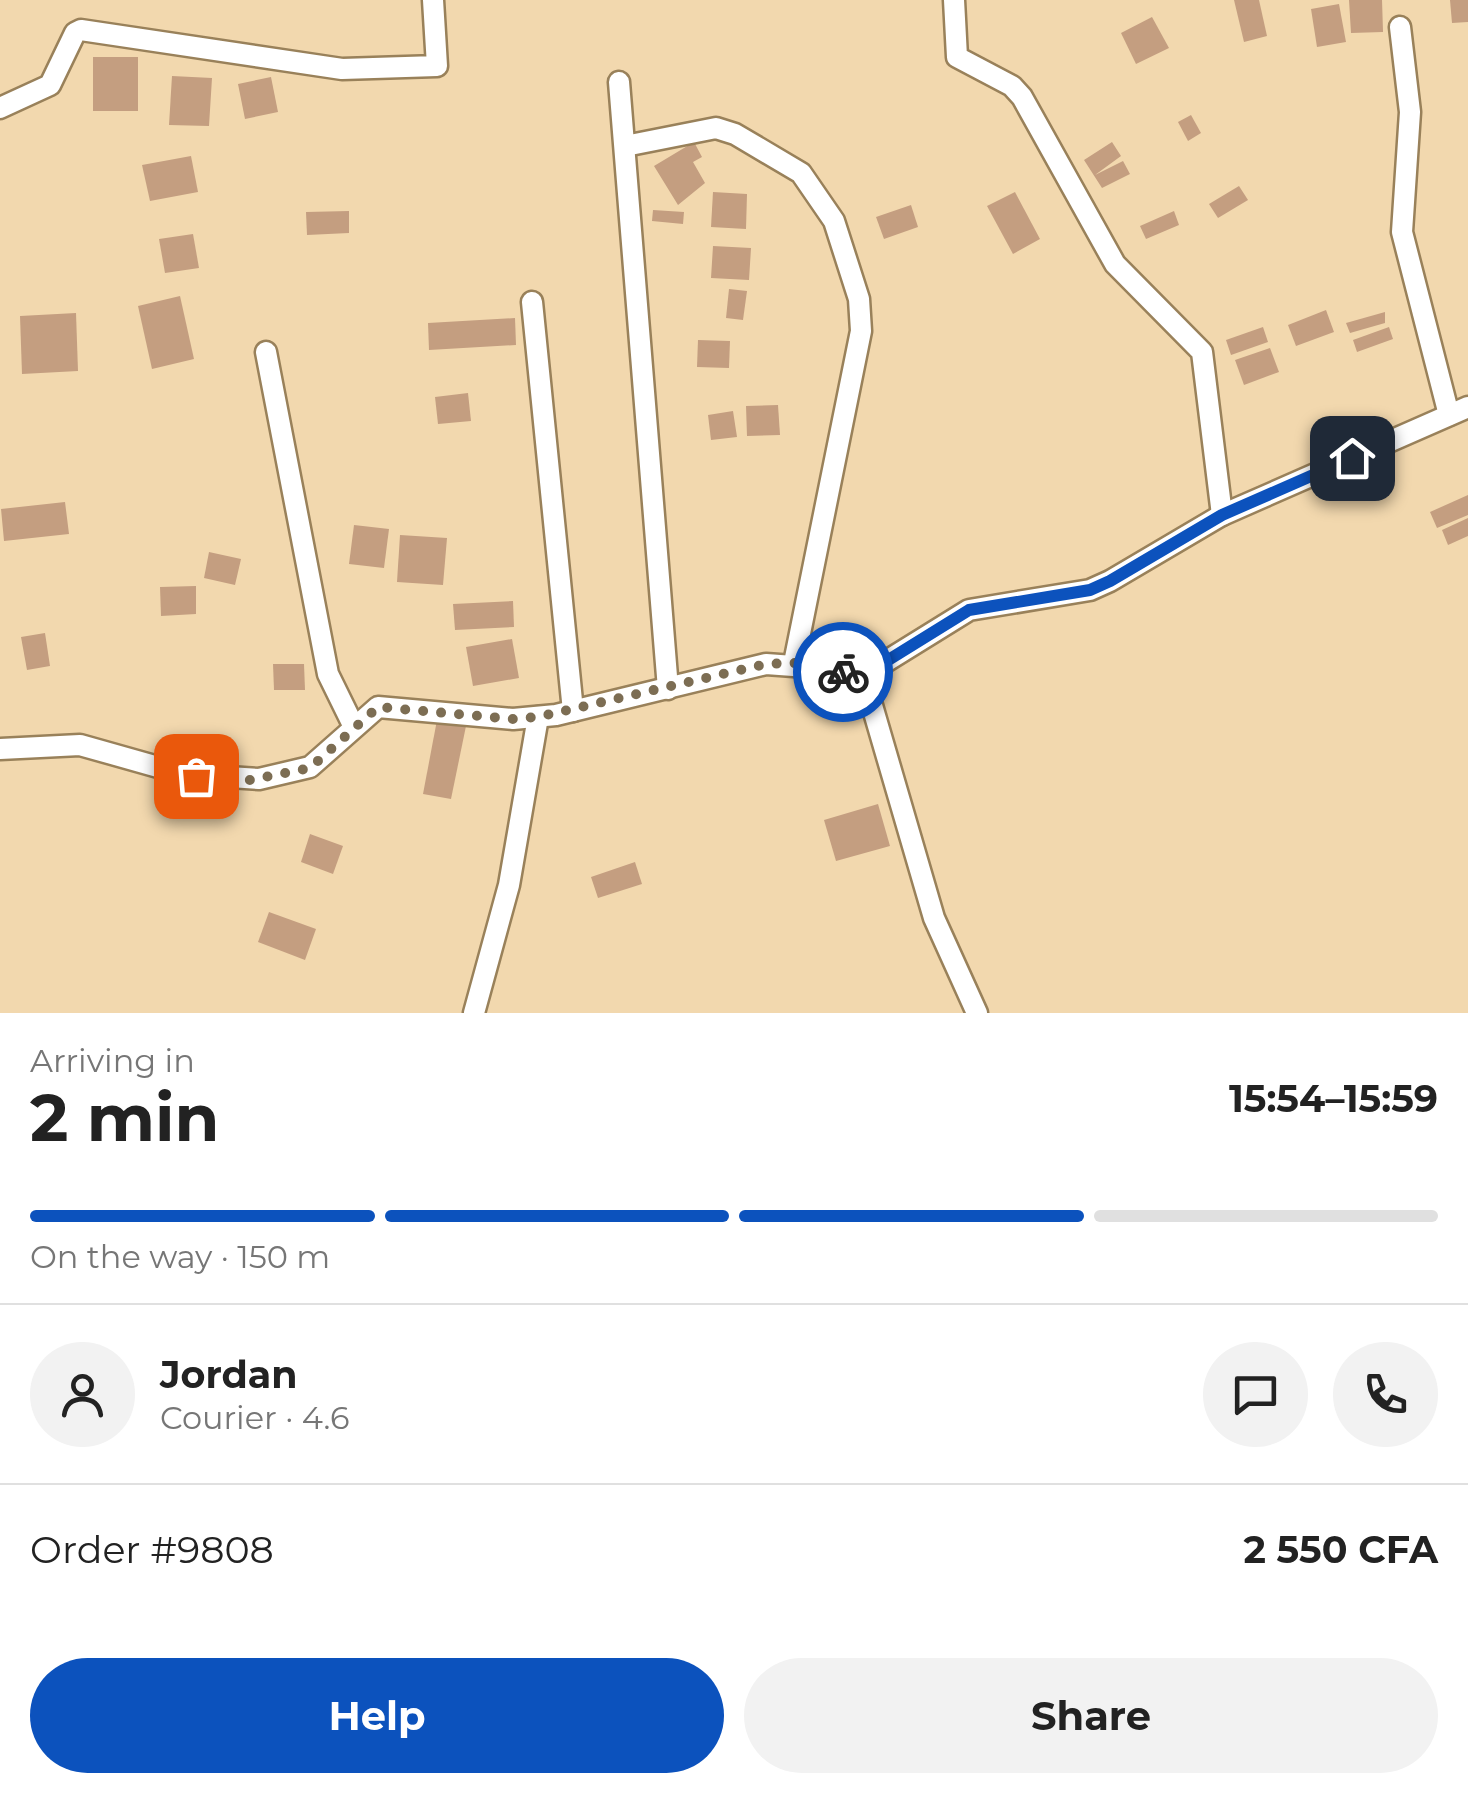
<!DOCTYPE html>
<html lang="en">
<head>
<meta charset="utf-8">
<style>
	:root { --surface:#fff; --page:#f2f2f2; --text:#222; --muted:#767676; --line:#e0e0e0; --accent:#0c52bd }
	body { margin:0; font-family:Montserrat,sans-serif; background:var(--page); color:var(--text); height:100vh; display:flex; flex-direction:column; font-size:38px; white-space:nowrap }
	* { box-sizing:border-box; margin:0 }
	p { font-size:32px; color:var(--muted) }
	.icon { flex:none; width:55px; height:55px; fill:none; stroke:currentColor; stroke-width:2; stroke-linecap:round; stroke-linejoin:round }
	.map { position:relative; height:1013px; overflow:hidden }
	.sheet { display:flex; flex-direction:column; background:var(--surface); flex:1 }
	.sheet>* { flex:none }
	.pin { position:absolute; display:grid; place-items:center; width:85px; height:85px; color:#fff; margin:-42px; border-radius:20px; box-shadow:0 5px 15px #0006 }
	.courier { position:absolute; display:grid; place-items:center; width:100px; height:100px; margin:-50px; border:8px solid #0c52bd; border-radius:50%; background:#fff; color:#222; box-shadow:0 2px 12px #0007 }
	.summary em { font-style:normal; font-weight:700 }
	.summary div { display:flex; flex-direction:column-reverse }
	.summary { display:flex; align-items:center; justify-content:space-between; height:170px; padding:0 30px }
	h1 { font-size:65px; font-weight:700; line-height:75px }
	.bar { display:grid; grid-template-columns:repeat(4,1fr); gap:15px 10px; align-content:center; height:120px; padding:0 30px }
	.bar i { height:12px; border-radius:8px; background:var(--line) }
	.bar .active { background:var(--accent) }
	.bar p { grid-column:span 4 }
	.line { display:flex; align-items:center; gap:25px; padding:0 30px; border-top:2px solid var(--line) }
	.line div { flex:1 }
	.round { display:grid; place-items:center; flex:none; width:105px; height:105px; border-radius:52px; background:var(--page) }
	.action { display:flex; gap:20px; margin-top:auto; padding:20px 30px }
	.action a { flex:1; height:115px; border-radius:60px; background:var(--accent); color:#fff; font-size:40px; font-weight:700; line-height:115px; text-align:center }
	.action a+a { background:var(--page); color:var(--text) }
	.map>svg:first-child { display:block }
	.building { fill:#c49e80 }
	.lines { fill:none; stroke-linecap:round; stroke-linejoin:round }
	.street-casing { stroke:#99815a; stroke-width:25 }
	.street { stroke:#fff; stroke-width:20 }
	.done { stroke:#7c6d53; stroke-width:10; stroke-dasharray:0 18 }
	.route { stroke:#0c52bd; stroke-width:12 }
</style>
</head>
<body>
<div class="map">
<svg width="1468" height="1013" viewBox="0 0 1468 1013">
	<rect width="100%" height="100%" fill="#f2d8ae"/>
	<g class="building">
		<path d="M1234,0H1259L1267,36L1244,42Z"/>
		<path d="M1349,0H1382L1383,32L1351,33Z"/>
		<path d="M1450,0H1468V22L1452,23Z"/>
		<path d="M1339,4L1346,42L1317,47L1311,9Z"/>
		<path d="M1152,17L1169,48L1136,64L1121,33Z"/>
		<rect x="93" y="57" width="45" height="54"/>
		<path d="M172,76L212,78L209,126L169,125Z"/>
		<path d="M271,77L278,112L245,119L238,84Z"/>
		<path d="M1191,115L1201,133L1188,141L1178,122Z"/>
		<path d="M694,142L702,157L693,162L705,183L678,205L654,166Z"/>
		<path d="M1112,142L1121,156L1095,175L1123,161L1130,174L1102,188L1084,160Z"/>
		<path d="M191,156L198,192L150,201L142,165Z"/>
		<path d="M1239,186L1248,200L1218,218L1209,204Z"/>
		<path d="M713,192L747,194L746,229L711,227Z"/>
		<path d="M1015,192L1040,239L1013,254L987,206Z"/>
		<path d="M911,205L918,227L884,239L876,217Z"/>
		<path d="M653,210L684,212L683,224L652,221Z"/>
		<path d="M349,211V233L307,235L306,212Z"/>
		<path d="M1174,211L1179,225L1146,239L1140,226Z"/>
		<path d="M193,234L199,268L165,273L159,239Z"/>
		<path d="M713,246L751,248L749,280L711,278Z"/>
		<path d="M729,289L747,291L743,320L726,318Z"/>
		<path d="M180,296L194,359L152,369L138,306Z"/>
		<path d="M1326,310L1334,332L1296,346L1288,325Z"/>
		<path d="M1385,312V323L1350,333L1346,323Z"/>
		<path d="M76,313L78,371L22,374L20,316Z"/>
		<path d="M515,318L516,345L429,350L428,323Z"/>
		<path d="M1263,327L1268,342L1231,355L1226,340Z"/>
		<path d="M1389,327L1393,339L1357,352L1353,340Z"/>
		<path d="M698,340L730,341L729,368L697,367Z"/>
		<path d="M1270,348L1279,372L1244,385L1235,360Z"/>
		<path d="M468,393L471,421L438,424L435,397Z"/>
		<path d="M778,405L780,435L747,436L746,406Z"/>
		<path d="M733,411L737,437L711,440L708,415Z"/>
		<path d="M1468,495V515L1437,528L1430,512Z"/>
		<path d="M65,502L69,534L4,541L1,509Z"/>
		<path d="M1468,518V536L1448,545L1442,530Z"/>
		<path d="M354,525L389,529L384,568L349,564Z"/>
		<path d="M400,535L447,538L443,585L397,582Z"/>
		<path d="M209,552L241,559L235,585L204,578Z"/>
		<path d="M196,586V614L161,616L160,587Z"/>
		<path d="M513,601L514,627L455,630L453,604Z"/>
		<path d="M45,633L50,666L27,670L21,637Z"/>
		<path d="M512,639L519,678L473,686L466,647Z"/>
		<path d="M273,664H304L305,690H274Z"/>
		<path d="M437,720L466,726L451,799L423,794Z"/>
		<path d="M878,804L890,846L836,861L824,820Z"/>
		<path d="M310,834L343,846L333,874L301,862Z"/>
		<path d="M635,862L642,884L598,898L591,877Z"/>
		<path d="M269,912L316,929L305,960L258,942Z"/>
	</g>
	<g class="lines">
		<g class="street-casing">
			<g id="street">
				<path d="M954,0L957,57L1012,86L1022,97L1115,264L1202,352L1222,515"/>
				<path d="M1400,27L1410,112L1402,232L1449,415"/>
				<path d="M619,82L668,689"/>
				<path d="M0,108L50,85L75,33L81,30L342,69L437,66L433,0"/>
				<path d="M625,146L716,128L735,134L801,173L834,221L859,299L861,331L794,663"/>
				<path d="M532,302L573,711"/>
				<path d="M266,352L328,674L354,727"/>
				<path d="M862,671L934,918L977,1013"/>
				<path d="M0,749L80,745L183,774L259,779L310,767L378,707L513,719L556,715L766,664L862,671L877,667L969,610L1090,590L1110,581L1222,515L1468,407"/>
				<path d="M474,1013L509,885L538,717"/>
			</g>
		</g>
		<use href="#street" class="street"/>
	</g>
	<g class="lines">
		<path class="done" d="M196,776L250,780L310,768L378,707L513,719L538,717L766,664L794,663L843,672"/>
		<path class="route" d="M843,672L877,667L969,610L1090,590L1110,581L1222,515L1352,458"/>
	</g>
</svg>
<div class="pin" style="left:196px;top:776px;background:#ea580c"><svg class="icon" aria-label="bag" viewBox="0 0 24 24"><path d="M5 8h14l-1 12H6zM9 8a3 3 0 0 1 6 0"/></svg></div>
<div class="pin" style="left:1352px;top:458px;background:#1f2937"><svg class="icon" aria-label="home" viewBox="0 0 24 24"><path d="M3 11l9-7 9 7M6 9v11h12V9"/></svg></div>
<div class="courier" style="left:843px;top:672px"><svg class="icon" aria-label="bike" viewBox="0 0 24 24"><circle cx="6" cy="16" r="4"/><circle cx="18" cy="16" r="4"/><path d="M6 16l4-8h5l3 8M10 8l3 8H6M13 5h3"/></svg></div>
</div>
<section class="sheet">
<div class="summary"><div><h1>2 min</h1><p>Arriving in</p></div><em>15:54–15:59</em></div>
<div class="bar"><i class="active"></i><i class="active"></i><i class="active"></i><i></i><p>On the way · 150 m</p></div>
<div class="line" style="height:180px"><a class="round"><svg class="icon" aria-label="person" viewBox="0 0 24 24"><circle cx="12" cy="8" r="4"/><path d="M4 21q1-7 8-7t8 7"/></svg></a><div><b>Jordan</b><p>Courier · 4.6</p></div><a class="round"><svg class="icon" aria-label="chat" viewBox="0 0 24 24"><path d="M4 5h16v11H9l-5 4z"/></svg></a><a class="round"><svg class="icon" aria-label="phone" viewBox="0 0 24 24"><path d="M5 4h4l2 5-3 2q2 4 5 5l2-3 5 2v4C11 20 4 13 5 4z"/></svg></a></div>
<div class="line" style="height:130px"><div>Order #9808</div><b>2 550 CFA</b></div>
<div class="action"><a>Help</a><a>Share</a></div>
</section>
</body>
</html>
